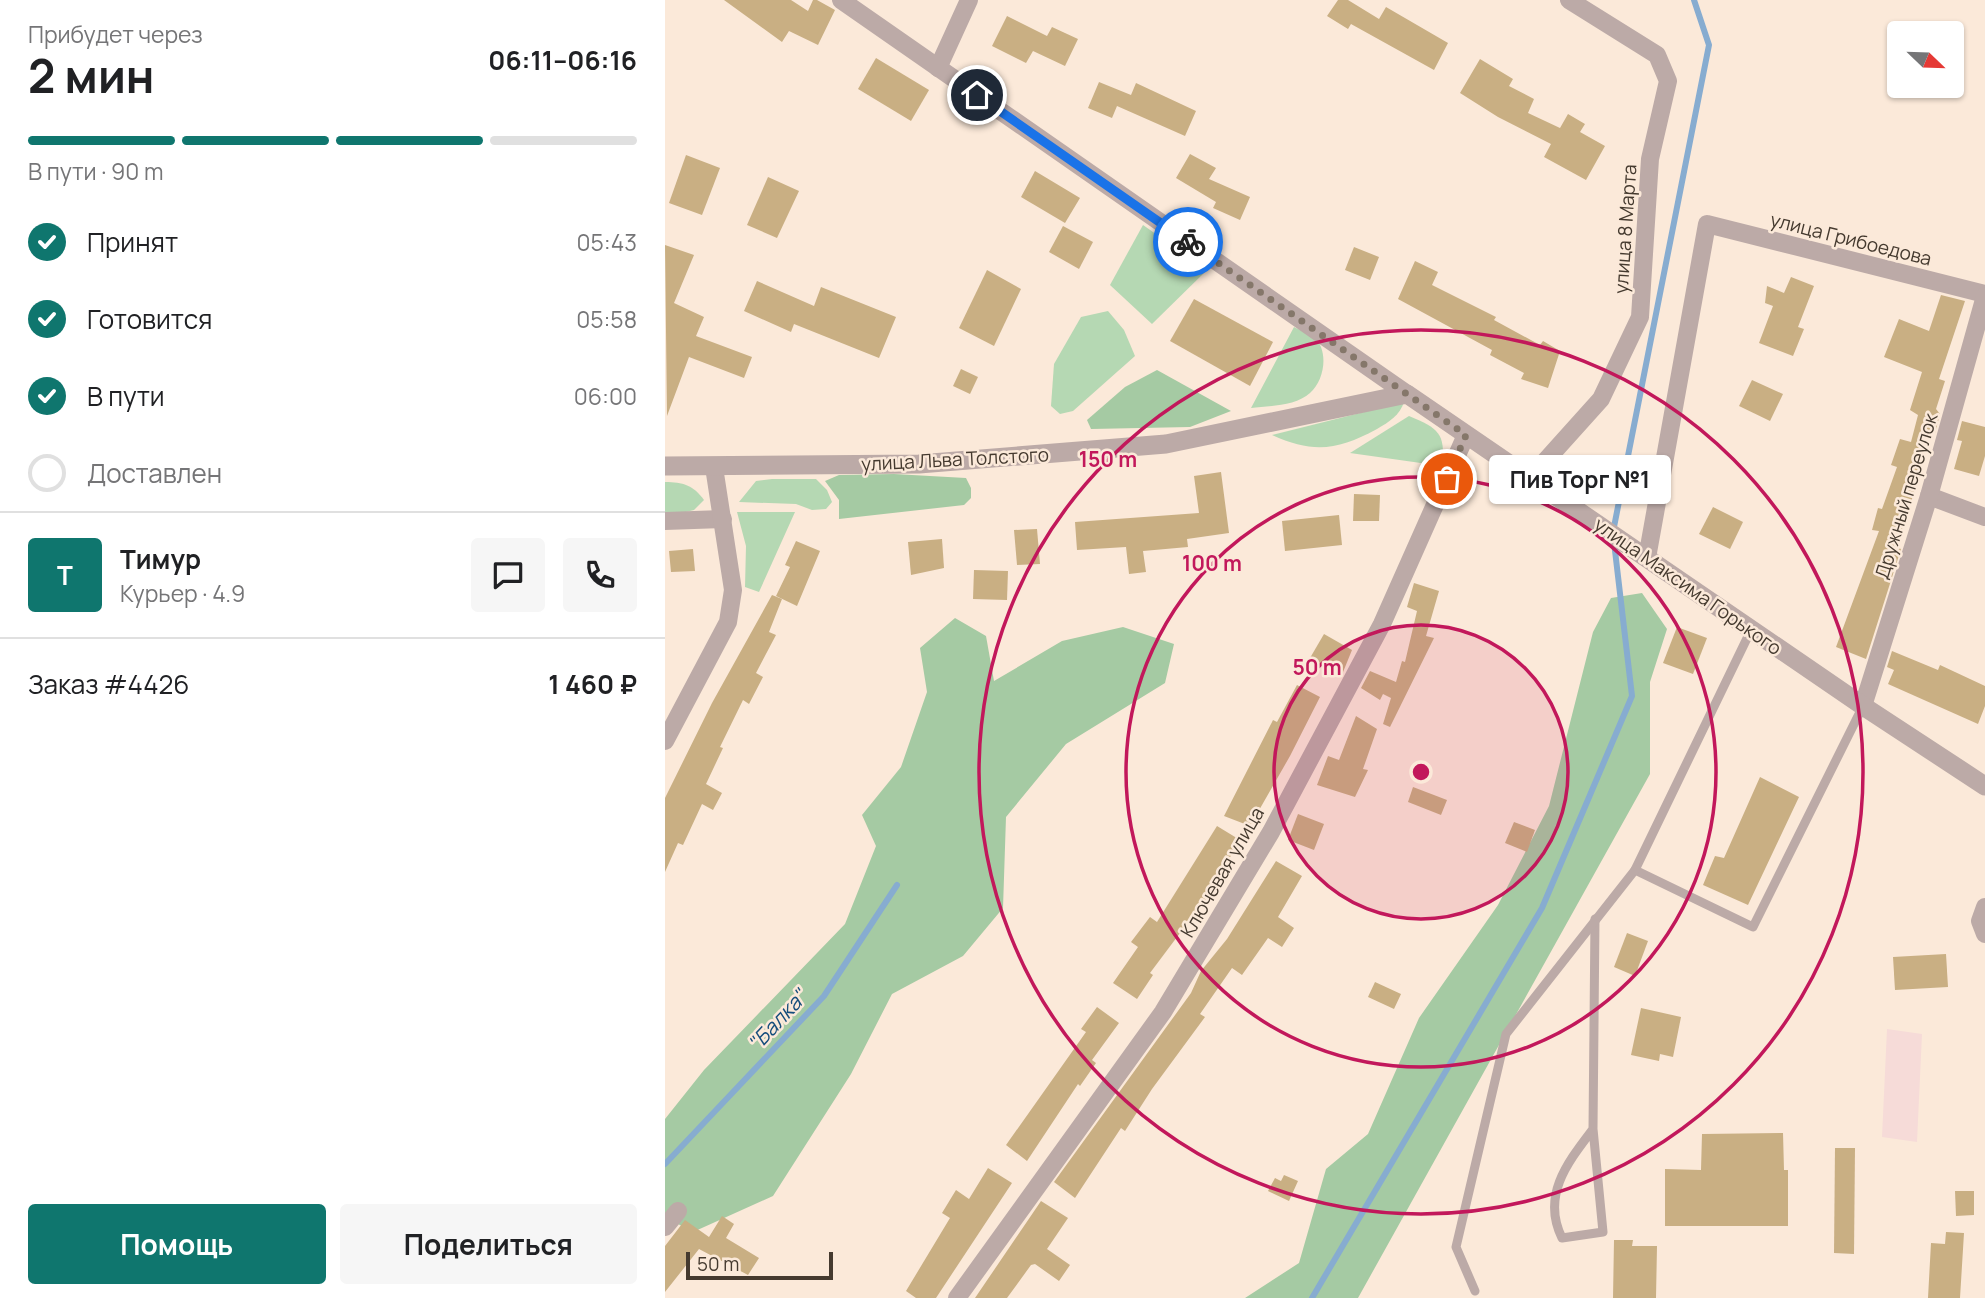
<!DOCTYPE html>
<html lang="ru">
<head>
<meta charset="utf-8">
<style>
	:root { --surface:#fff; --page:#f6f6f6; --text:#202124; --muted:#757577; --line:#e0e0e0; --accent:#0f766e }
	body { margin:0; font-family:Manrope,sans-serif; background:var(--page); color:var(--text); height:100vh; display:flex; flex-direction:column; font-size:26px; white-space:nowrap }
	* { box-sizing:border-box; margin:0 }
	p { font-size:23px; color:var(--muted) }
	.icon { flex:none; width:38px; height:38px; fill:none; stroke:currentColor; stroke-width:2; stroke-linecap:round; stroke-linejoin:round }
	.map { position:relative; flex:1; overflow:hidden }
	.drawer { display:flex; flex-direction:column; background:var(--surface); width:665px }
	.drawer>* { flex:none }
	.needle { width:46px; rotate:113deg }
	.controls { position:absolute; left:1222px; top:21px; display:grid; gap:14px }
	.controls a { display:grid; place-items:center; width:77px; height:77px; border-radius:7px; background:var(--surface); box-shadow:0 2px 5px #0004; font-size:35px }
	.scale { position:absolute; left:21px; bottom:18px; width:147px; box-sizing:border-box; padding-left:7px; border:4px solid #453a2f; border-top:0; font-size:19px; line-height:24px; white-space:nowrap; color:#453a2f; -webkit-text-stroke:5px #fbe9d9; paint-order:stroke }
	.pin { position:absolute; display:grid; place-items:center; width:60px; height:60px; color:#fff; margin:-30px; border:4px solid #fff; border-radius:50%; box-shadow:0 2px 7px #0007 }
	.courier { position:absolute; display:grid; place-items:center; width:70px; height:70px; margin:-35px; border:5px solid #1a73e8; border-radius:50%; background:#fff; color:#222; box-shadow:0 2px 9px #0007 }
	.bubble { position:absolute; height:49px; border-radius:7px; background:var(--surface); box-shadow:0 2px 5px #0004; font-size:23px; font-weight:700; line-height:49px; text-align:center }
	.head em { font-style:normal; font-weight:700 }
	.head div { display:flex; flex-direction:column-reverse }
	.head { display:flex; align-items:center; justify-content:space-between; height:119px; padding:0 28px }
	h1 { font-size:46px; font-weight:700; line-height:52px }
	.bar { display:grid; grid-template-columns:repeat(4,1fr); gap:10px 7px; align-content:center; height:84px; padding:0 28px }
	.bar i { height:9px; border-radius:5px; background:var(--line) }
	.bar .on { background:var(--accent) }
	.bar p { grid-column:span 4 }
	.line { display:flex; align-items:center; gap:18px; padding:0 28px; border-top:2px solid var(--line) }
	.line div { flex:1 }
	.round { display:grid; place-items:center; flex:none; width:74px; height:74px; border-radius:7px; background:var(--page) }
	ol { padding:0 28px; list-style:none }
	li { display:flex; align-items:center; gap:21px; height:77px }
	li p { margin-inline-start:auto }
	li .icon { padding:7px; border-radius:50%; background:var(--accent); color:#fff; stroke-width:4 }
	li:last-child { color:var(--muted) }
	li i { width:38px; height:38px; border:4px solid var(--line); border-radius:50% }
	.primary-button { display:flex; gap:14px; margin-top:auto; padding:14px 28px }
	.primary-button a { flex:1; height:80px; border-radius:7px; background:var(--accent); color:#fff; font-size:28px; font-weight:700; line-height:80px; text-align:center }
	.primary-button a+a { background:var(--page); color:var(--text) }
	main { display:flex; flex:1; min-height:0 }
	.map>svg:first-child { display:block }
	.industrial { fill:#f6dbd8 }
	.green { fill:#b5d8b3 }
	.forest { fill:#a5caa3 }
	.lines { fill:none; stroke-linecap:round; stroke-linejoin:round }
	.stream { stroke:#87acd0; stroke-width:6 }
	.building { fill:#c9af83 }
	.service { stroke:#bcaaa7; stroke-width:9 }
	.minor { stroke:#bcaaa7; stroke-width:18 }
	.tertiary { stroke:#bcaaa7; stroke-width:19 }
	.done { stroke:#85776a; stroke-width:7; stroke-dasharray:0 12.6 }
	.route { stroke:#1a73e8; stroke-width:9 }
	.ring { fill:none; stroke:#c2185b; stroke-width:3.5 }
	.labels { text-anchor:middle; dominant-baseline:central; stroke-width:5; stroke-linejoin:round; paint-order:stroke }
	.street-label { font-size:19px; fill:#453a2f; stroke:#fbe9d9 }
	.water-label { font-size:21px; font-style:italic; fill:#154d7c; stroke:#fbe9d9 }
	.centre { fill:#c2185b; stroke:#fbe9d9; stroke-width:3.5 }
	.ring-label { font-size:21px; text-anchor:middle; font-weight:bold; fill:#c2185b; stroke:#fbe9d9; stroke-width:5; stroke-linejoin:round; paint-order:stroke }
</style>
</head>
<body>
<main>
<section class="drawer">
<div class="head"><div><h1>2 мин</h1><p>Прибудет через</p></div><em>06:11–06:16</em></div>
<div class="bar"><i class="on"></i><i class="on"></i><i class="on"></i><i></i><p>В пути · 90 m</p></div>
<ol>
<li><svg class="icon" aria-label="check" viewBox="0 0 24 24"><path d="M5 12l5 5 9-10"/></svg>Принят<p>05:43</p></li>
<li><svg class="icon" aria-label="check" viewBox="0 0 24 24"><path d="M5 12l5 5 9-10"/></svg>Готовится<p>05:58</p></li>
<li><svg class="icon" aria-label="check" viewBox="0 0 24 24"><path d="M5 12l5 5 9-10"/></svg>В пути<p>06:00</p></li>
<li><i></i>Доставлен</li>
</ol>
<div class="line" style="height:126px"><b class="round" style="background:var(--accent);color:#fff">Т</b><div><b>Тимур</b><p>Курьер · 4.9</p></div><a class="round"><svg class="icon" aria-label="chat" viewBox="0 0 24 24"><path d="M4 5h16v11H9l-5 4z"/></svg></a><a class="round"><svg class="icon" aria-label="phone" viewBox="0 0 24 24"><path d="M5 4h4l2 5-3 2q2 4 5 5l2-3 5 2v4C11 20 4 13 5 4z"/></svg></a></div>
<div class="line" style="height:91px"><div>Заказ #4426</div><b>1 460 ₽</b></div>
<div class="primary-button"><a>Помощь</a><a>Поделиться</a></div>
</section>
<div class="map">
<svg width="1320" height="1298" viewBox="0 0 1320 1298">
	<rect width="100%" height="100%" fill="#fbe9d9"/>
	<path class="industrial" d="M1222,1029L1257,1034L1252,1142L1217,1137Z"/>
	<g class="green">
		<path d="M478,225L542,270L487,324L445,285Z"/>
		<path d="M443,311L459,330L470,356L408,411L395,414L386,406L389,364L416,317Z"/>
		<path d="M629,327C635,330 644,333 649,337C664,350 660,380 645,393C631,406 604,406 586,408Z"/>
		<path d="M739,402C735,415 724,422 712,429C673,450 649,454 607,435Z"/>
		<path d="M744,416C773,428 781,433 777,466L685,453Z"/>
		<path d="M107,479H151L162,490L167,502L161,509L147,510L131,504L74,502L91,481Z"/>
		<path d="M0,482C18,482 28,485 39,500L29,510L0,517Z"/>
		<path d="M72,512H130L94,592L80,587L81,546Z"/>
	</g>
	<g class="forest">
		<path d="M492,370L566,411L525,427L426,429L422,420L460,387Z"/>
		<path d="M229,474L301,478L306,488V498L299,505L174,519V500L160,481L174,475Z"/>
		<path d="M977,593L1002,629L985,682V774L693,1298H580L634,1263L661,1169L703,1134L754,1018L833,905L884,806L928,632L946,598Z"/>
		<path d="M290,618L321,636L329,681L397,641L458,627L509,644L500,683L401,744L341,817L338,908L298,956L227,994L186,1074L108,1196L28,1232L0,1217V1119L39,1070L180,924L211,846L197,815L236,767L262,692L255,648Z"/>
	</g>
	<g class="lines">
		<g class="stream">
			<path d="M948,532L1044,45L1029,0"/>
			<path d="M0,1164L159,996L232,885"/>
			<path d="M647,1298L877,908L967,696L949,542"/>
		</g>
	</g>
	<g class="building">
		<path d="M59,0H126L143,11L148,0H152L170,10L153,45L124,31L117,42Z"/>
		<path d="M673,0H683L714,19L721,7L783,43L769,70L686,24L683,29L662,16Z"/>
		<path d="M342,16L382,36L387,27L413,39L400,66L368,51L361,63L327,46Z"/>
		<path d="M211,58L264,90L246,121L193,89Z"/>
		<path d="M815,59L848,79L844,86L869,99L863,113L895,128L903,114L920,124L915,132L940,146L921,180L879,157L886,144L833,117L795,93Z"/>
		<path d="M434,82L466,95L471,83L531,111L520,136L452,106L447,118L423,108Z"/>
		<path d="M525,154L551,168L544,179L585,197L575,220L548,208L551,202L511,178Z"/>
		<path d="M21,155L55,168L37,215L4,203Z"/>
		<path d="M370,171L415,198L400,223L356,197Z"/>
		<path d="M103,177L134,191L112,238L82,225Z"/>
		<path d="M398,226L428,242L414,269L384,252Z"/>
		<path d="M0,245L29,255L9,303L39,317L31,336L87,357L79,378L24,357L2,416Z"/>
		<path d="M689,247L714,257L705,280L680,270Z"/>
		<path d="M750,261L773,272L767,285L831,317L829,320L875,345L878,341L895,351L883,388L856,379L859,373L825,355L827,350L733,299Z"/>
		<path d="M322,270L356,289L329,346L294,328Z"/>
		<path d="M1126,277L1149,286L1133,327L1139,329L1128,356L1094,343L1108,306L1100,303L1102,286L1119,293Z"/>
		<path d="M92,281L149,306L156,287L231,317L214,358L129,324L126,332L79,311Z"/>
		<path d="M1276,295L1300,301L1274,379L1280,381L1271,409L1275,414L1270,433L1264,432L1249,482L1252,484L1231,547L1236,549L1201,659L1171,647L1214,531L1207,530L1213,508L1217,509L1232,467L1226,465L1235,439L1246,442L1253,415L1245,410L1257,372L1219,357L1234,319L1264,331Z"/>
		<path d="M529,299L608,342L585,386L505,341Z"/>
		<path d="M296,369L313,377L305,394L288,386Z"/>
		<path d="M1087,380L1118,394L1105,421L1074,406Z"/>
		<path d="M1297,421L1320,427V456L1314,476L1289,469L1297,441L1292,440Z"/>
		<path d="M556,472L564,533L522,539L523,547L478,551L481,572L464,574L461,547L412,550L410,522L534,513L529,476Z"/>
		<path d="M689,494L715,495L714,521H688Z"/>
		<path d="M1048,507L1078,522L1065,549L1034,534Z"/>
		<path d="M674,515L677,545L620,551L617,521Z"/>
		<path d="M372,529L375,564L352,565L349,530Z"/>
		<path d="M277,539L279,568L246,575L243,542Z"/>
		<path d="M131,541L155,551L132,606L111,596L125,567L120,565Z"/>
		<path d="M28,549L30,571L6,572L4,551Z"/>
		<path d="M309,570L343,571L342,600L308,599Z"/>
		<path d="M749,583L774,591L761,636L769,638L725,727L718,724L726,698L718,694L715,700L696,688L705,671L731,682L737,661L740,662L752,611L742,607Z"/>
		<path d="M107,595L117,599L104,632L111,635L91,673L98,677L84,704L78,700L55,747L58,748L41,784L57,793L48,810L37,804L18,845L13,843L0,872V798L47,703Z"/>
		<path d="M1012,627L1042,638L1028,674L998,663Z"/>
		<path d="M659,634L687,650L676,677L645,658Z"/>
		<path d="M1227,651L1273,670L1275,665L1320,686V706L1313,724L1223,684L1229,670L1222,667Z"/>
		<path d="M632,685L655,697L625,756L585,826L559,816L608,720L612,722Z"/>
		<path d="M691,716L712,729L698,769L703,770L690,797L652,785L663,756L674,760Z"/>
		<path d="M1095,777L1134,797L1083,905L1038,885L1050,856L1059,858Z"/>
		<path d="M748,787L782,800L776,815L743,802Z"/>
		<path d="M633,814L659,824L649,850L623,840Z"/>
		<path d="M849,822L870,830L862,852L840,843Z"/>
		<path d="M552,826L575,840L527,923L524,921L485,973L488,975L472,999L448,983L473,947L466,942L485,917L492,922Z"/>
		<path d="M611,861L637,876L613,917L629,928L617,947L603,938L577,975L567,968L535,1014L540,1017L487,1089L460,1131L456,1128L410,1198L389,1182L526,993L536,971L562,939Z"/>
		<path d="M962,933L983,941L970,976L949,967Z"/>
		<path d="M1281,954L1283,987L1230,990L1228,957Z"/>
		<path d="M710,982L736,994L729,1009L703,997Z"/>
		<path d="M432,1007L454,1023L427,1060L431,1063L415,1086L413,1084L362,1161L341,1145L421,1032L416,1029Z"/>
		<path d="M976,1008L1016,1017L1008,1057L995,1054L994,1061L966,1055Z"/>
		<path d="M1118,1133L1119,1170H1123V1226H1000V1169L1036,1170L1037,1134Z"/>
		<path d="M1170,1148H1190L1189,1254L1169,1253Z"/>
		<path d="M323,1168L347,1183L271,1298H251L241,1291L285,1218L277,1213L291,1190L304,1199Z"/>
		<path d="M619,1175L633,1181L624,1201L603,1191L610,1178L616,1181Z"/>
		<path d="M1290,1191H1309V1215L1291,1216Z"/>
		<path d="M376,1201L403,1218L382,1249L405,1265L394,1281L370,1264L366,1265L342,1298H310Z"/>
		<path d="M57,1216L69,1224L61,1238L94,1258L83,1275L34,1249L0,1292V1246L20,1220L44,1237Z"/>
		<path d="M1281,1232L1299,1233L1295,1298H1263L1266,1243L1280,1244Z"/>
		<path d="M949,1240H968L967,1246H992L991,1298H948Z"/>
	</g>
	<g class="lines">
		<g class="service">
			<path d="M1086,630L970,870L1088,927L1198,706"/>
			<path d="M928,1129C903,1162 876,1195 897,1238L938,1232L928,1129L930,919"/>
			<path d="M810,1291L791,1247L841,1034L970,870"/>
		</g>
		<g class="minor">
			<path d="M176,0L742,394"/>
			<path d="M273,68L304,0"/>
			<path d="M865,478L936,399L975,317L985,159L1003,81L992,55L904,0"/>
			<path d="M1264,496L1320,517"/>
			<path d="M0,521L58,519"/>
			<path d="M982,558L1042,224L1320,294"/>
			<path d="M1198,706L1264,496L1320,296"/>
			<path d="M0,741L63,622L68,590L49,467"/>
			<path d="M1320,907L1315,921L1320,934"/>
			<path d="M0,1227L13,1211"/>
			<path d="M292,1298L498,1012L606,832L717,624L801,435"/>
		</g>
		<path class="tertiary" d="M0,466L254,464L501,444L742,394L1198,706L1320,786"/>
	</g>
	<g class="lines">
		<path class="done" d="M523,242L801,435L782,479"/>
		<path class="route" d="M312,95L523,242"/>
	</g>
	<circle cx="756" cy="772" r="147" fill="#c2185b" fill-opacity=".12"/>
	<g class="ring">
		<circle cx="756" cy="772" r="147"/>
		<circle cx="756" cy="772" r="295"/>
		<circle cx="756" cy="772" r="442"/>
	</g>
	<g class="labels">
		<g class="street-label">
			<text transform="translate(960 229) rotate(-86)">улица 8 Марта</text>
			<text transform="translate(1186 239) rotate(14)">улица Грибоедова</text>
			<text transform="translate(290 459) rotate(-3)">улица Льва Толстого</text>
			<text transform="translate(1241 496) rotate(-73)">Дружный переулок</text>
			<text transform="translate(1023 586) rotate(35)">улица Максима Горького</text>
			<text transform="translate(557 872) rotate(-60)">Ключевая улица</text>
		</g>
		<g class="water-label">
			<text transform="translate(112 1020) rotate(-47)">"Балка"</text>
		</g>
	</g>
	<circle cx="756" cy="772" r="10" class="centre"/>
	<g class="ring-label">
		<text x="443" y="467">150 m</text>
		<text x="547" y="571">100 m</text>
		<text x="652" y="675">50 m</text>
	</g>
</svg>
<div class="controls">
<a><svg class="needle" viewBox="-14 -14 28 28"><path d="M0-13l5 13h-10z" fill="#e53935"/><path d="M0 13l5-13h-10z" fill="#757577"/></svg></a>
</div>
<div class="scale">50 m</div>
<div class="pin" style="left:782px;top:479px;background:#ea580c"><svg class="icon" aria-label="bag" viewBox="0 0 24 24"><path d="M5 8h14l-1 12H6zM9 8a3 3 0 0 1 6 0"/></svg></div>
<div class="pin" style="left:312px;top:95px;background:#1f2937"><svg class="icon" aria-label="home" viewBox="0 0 24 24"><path d="M3 11l9-7 9 7M6 9v11h12V9"/></svg></div>
<div class="courier" style="left:523px;top:242px"><svg class="icon" aria-label="bike" viewBox="0 0 24 24"><circle cx="6" cy="16" r="4"/><circle cx="18" cy="16" r="4"/><path d="M6 16l4-8h5l3 8M10 8l3 8H6M13 5h3"/></svg></div>
<div class="bubble" style="left:824px;top:455px;width:182px">Пив Торг №1</div>
</div>
</main>
</body>
</html>
